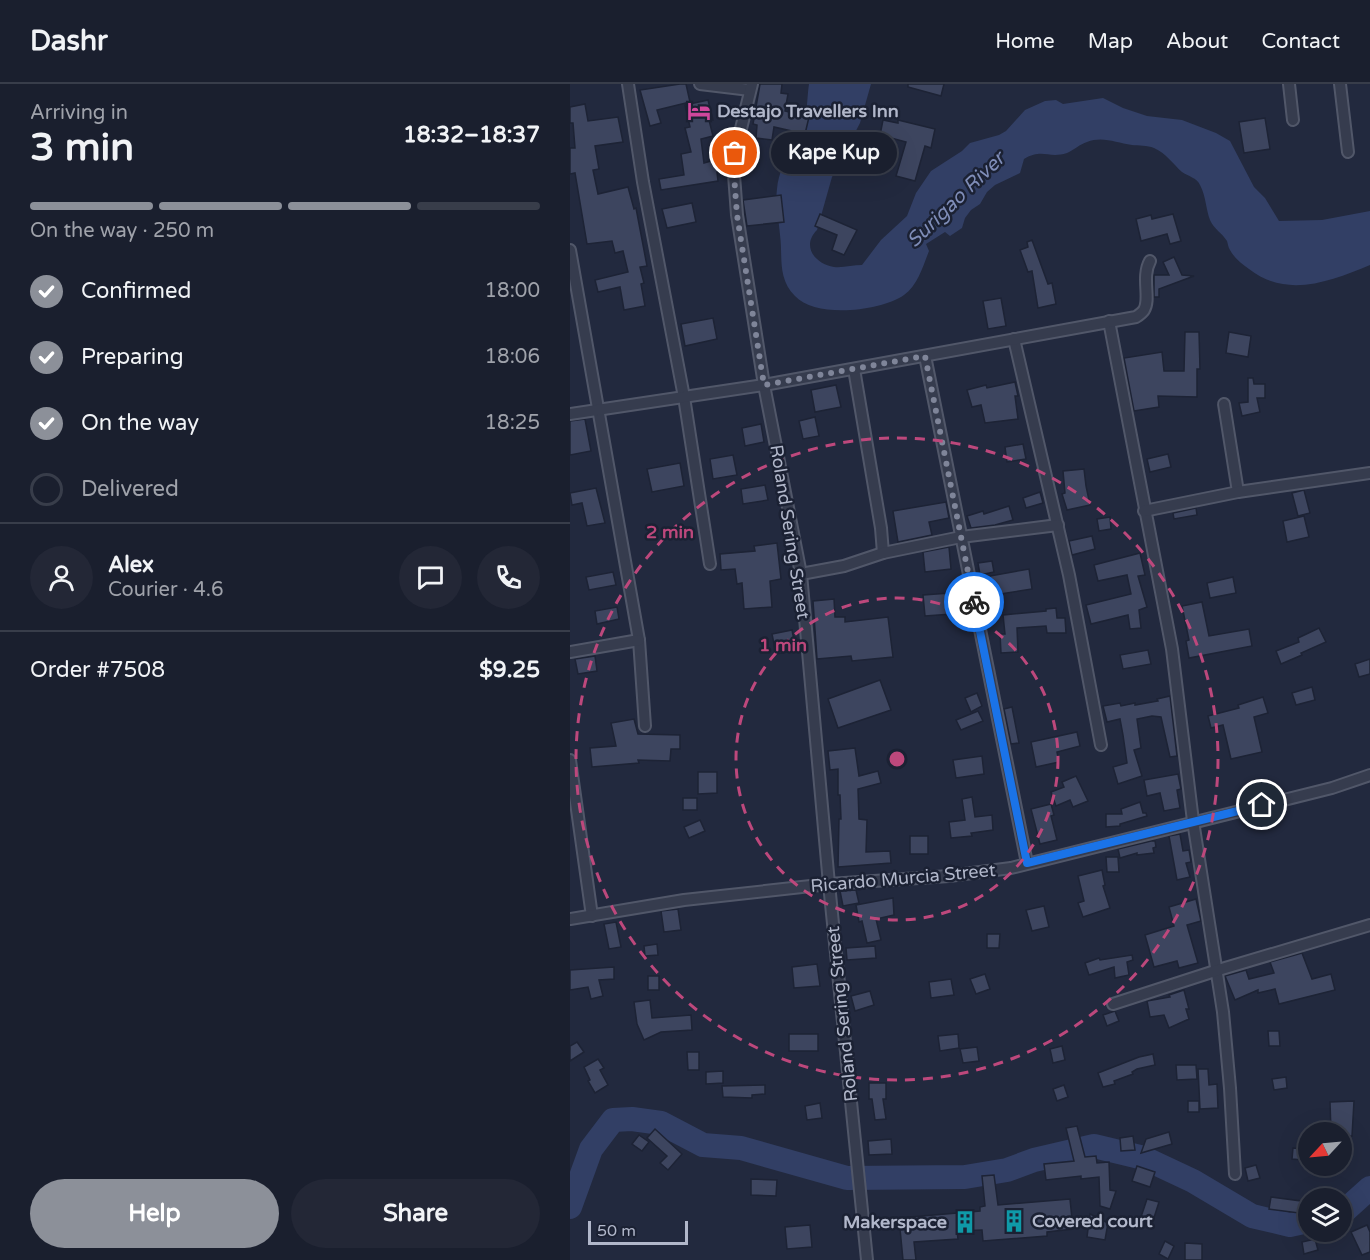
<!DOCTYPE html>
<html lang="en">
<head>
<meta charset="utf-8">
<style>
	:root { --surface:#1a1f2e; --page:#232736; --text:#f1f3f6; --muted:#9fa2aa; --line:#383d4a; --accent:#8c9099 }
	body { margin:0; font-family:"Varela Round",sans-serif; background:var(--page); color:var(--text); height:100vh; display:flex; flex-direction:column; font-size:22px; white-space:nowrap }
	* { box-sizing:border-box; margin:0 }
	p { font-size:20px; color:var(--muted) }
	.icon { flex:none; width:33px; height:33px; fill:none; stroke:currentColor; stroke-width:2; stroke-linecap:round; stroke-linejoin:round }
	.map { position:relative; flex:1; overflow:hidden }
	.sheet { display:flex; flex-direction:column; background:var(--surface); width:570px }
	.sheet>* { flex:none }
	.needle { width:39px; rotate:244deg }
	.buttons { position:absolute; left:728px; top:1038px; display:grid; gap:12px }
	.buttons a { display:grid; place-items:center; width:54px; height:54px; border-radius:50%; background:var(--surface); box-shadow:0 6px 24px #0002,0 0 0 2px var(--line); font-size:30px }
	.scale { position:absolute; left:18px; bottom:15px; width:100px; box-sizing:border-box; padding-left:6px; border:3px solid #b1b7ca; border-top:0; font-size:16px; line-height:21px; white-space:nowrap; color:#b1b7ca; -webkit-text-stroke:4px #1b2133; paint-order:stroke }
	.pin { position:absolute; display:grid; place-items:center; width:51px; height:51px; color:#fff; margin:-26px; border:3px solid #fff; border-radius:50%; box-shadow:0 2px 6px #0007 }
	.courier { position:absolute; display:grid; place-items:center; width:60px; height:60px; margin:-30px; border:4px solid #1a73e8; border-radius:50%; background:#fff; color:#222; box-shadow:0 2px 8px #0007 }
	.bubble { position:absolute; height:42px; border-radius:21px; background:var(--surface); box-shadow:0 6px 24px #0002,0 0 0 2px var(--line); font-size:20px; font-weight:700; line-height:42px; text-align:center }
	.summary em { font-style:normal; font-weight:700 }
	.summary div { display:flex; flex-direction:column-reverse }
	.summary { display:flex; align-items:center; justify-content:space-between; height:102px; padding:0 30px }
	h1 { font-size:39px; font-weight:700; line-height:45px }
	.bar { display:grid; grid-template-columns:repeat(4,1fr); gap:9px 6px; align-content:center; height:72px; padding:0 30px }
	.bar i { height:8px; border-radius:4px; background:var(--line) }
	.bar .selected { background:var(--accent) }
	.bar p { grid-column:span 4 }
	.line { display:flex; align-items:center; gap:15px; padding:0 30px; border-top:2px solid var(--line) }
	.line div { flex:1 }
	.round { display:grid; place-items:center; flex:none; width:63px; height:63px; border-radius:32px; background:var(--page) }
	ol { padding:0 30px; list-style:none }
	li { display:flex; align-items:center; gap:18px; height:66px }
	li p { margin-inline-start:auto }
	li .icon { padding:6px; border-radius:50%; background:var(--accent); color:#fff; stroke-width:4 }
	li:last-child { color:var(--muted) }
	li i { width:33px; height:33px; border:3px solid var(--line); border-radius:50% }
	.action { display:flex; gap:12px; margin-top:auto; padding:12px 30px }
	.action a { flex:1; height:69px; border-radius:36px; background:var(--accent); color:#fff; font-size:24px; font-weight:700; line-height:69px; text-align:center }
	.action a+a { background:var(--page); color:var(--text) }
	header { display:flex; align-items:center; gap:36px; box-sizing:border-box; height:84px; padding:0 30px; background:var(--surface); border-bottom:2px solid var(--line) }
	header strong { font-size:28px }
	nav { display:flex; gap:33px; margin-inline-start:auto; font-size:21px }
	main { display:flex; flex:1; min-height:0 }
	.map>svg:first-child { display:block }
	.water { fill:#323f65 }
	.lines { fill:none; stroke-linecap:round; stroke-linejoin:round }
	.river { stroke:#323f65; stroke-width:24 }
	.building { fill:#3d455f; stroke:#1d2335; stroke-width:1.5 }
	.minor-casing { stroke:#515769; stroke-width:14 }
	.minor { stroke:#363c4e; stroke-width:10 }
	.done { stroke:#7f8599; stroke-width:6; stroke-dasharray:0 10.8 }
	.route { stroke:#1a73e8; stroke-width:8 }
	.ring { fill:none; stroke:#bd487c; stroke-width:3; stroke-dasharray:10 8 }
	.labels { text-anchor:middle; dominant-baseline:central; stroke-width:5; stroke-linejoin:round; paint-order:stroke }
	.poi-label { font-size:18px; font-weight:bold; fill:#b1b7ca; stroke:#1b2133; text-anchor:start }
	.street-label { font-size:18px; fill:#b1b7ca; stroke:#1b2133 }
	.water-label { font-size:20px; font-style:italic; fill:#7f8db8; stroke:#1b2133 }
	.centre { fill:#bd487c; stroke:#1b2133; stroke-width:3 }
	.ring-label { font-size:18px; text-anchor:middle; font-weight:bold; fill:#bd487c; stroke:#1b2133; stroke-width:5; stroke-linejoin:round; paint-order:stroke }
</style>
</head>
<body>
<header>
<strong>Dashr</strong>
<nav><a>Home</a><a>Map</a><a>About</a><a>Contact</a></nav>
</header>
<main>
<section class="sheet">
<div class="summary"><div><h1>3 min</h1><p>Arriving in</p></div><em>18:32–18:37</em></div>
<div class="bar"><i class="selected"></i><i class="selected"></i><i class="selected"></i><i></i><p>On the way · 250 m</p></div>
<ol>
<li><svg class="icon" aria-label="check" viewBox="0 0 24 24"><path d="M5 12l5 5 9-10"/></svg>Confirmed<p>18:00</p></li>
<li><svg class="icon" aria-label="check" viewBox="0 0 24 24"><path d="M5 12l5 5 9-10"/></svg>Preparing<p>18:06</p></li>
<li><svg class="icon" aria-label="check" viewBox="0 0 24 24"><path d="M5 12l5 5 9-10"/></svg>On the way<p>18:25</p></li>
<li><i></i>Delivered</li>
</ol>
<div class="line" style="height:108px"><a class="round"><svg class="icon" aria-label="person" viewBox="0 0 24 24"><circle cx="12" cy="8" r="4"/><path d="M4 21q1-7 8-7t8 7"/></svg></a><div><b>Alex</b><p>Courier · 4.6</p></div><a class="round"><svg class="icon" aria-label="chat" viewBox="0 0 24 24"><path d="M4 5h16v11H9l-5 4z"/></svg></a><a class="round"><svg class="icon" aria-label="phone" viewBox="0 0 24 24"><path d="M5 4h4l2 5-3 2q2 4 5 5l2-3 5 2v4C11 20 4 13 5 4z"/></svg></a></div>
<div class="line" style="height:78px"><div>Order #7508</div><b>$9.25</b></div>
<div class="action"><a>Help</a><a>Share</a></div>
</section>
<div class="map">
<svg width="800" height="1176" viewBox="0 0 800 1176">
	<rect width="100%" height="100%" fill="#22293e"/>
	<path class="water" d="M239,0H301L290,39L262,93L247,146C231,162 245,180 264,183C273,184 283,181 292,181L311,156L337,132L346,109L361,87L392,67L400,59L429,51L436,47L455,26L475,17L486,16L493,20L533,14L553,24L577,32L612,36L646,49L660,57L684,103L695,114L709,137L752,136L800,127V181C761,197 717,215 679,185C672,180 664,174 660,166C658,163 658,160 657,157C652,149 644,145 640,136C636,126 636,112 630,101C627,94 618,92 612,88C603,80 596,69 584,64C577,61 569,62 562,61C546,59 533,52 517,58C510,60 504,66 497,69C478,75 473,64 454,75L450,89L425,101L417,108L410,120L401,126L395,134L392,144L380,152L375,148L356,160L359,167C353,182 348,201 334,211C311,227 246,235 225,212C207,194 213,173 210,151C209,137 205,120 207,105C208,90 217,72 222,57C239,44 236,19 239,0Z"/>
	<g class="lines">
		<g class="river">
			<path d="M0,1123L21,1065L43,1036L62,1035L91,1039L133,1061L171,1064L277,1094L395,1093L437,1086L464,1076L524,1062L574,1074L623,1097L682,1132L720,1141L738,1137"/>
			<path d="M771,1130L800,1104"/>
		</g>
	</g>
	<g class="building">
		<path d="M110,0H116L120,18L87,26L91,39L80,42L70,6Z"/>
		<path d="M190,0H212L211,9L218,10L215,27L239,33L235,50L204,43L202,56L186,54L187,41L183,40Z"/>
		<path d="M338,0H374L371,12L338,3Z"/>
		<path d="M138,16L143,36H139L143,52L131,55L134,79L151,74L154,86L147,88L148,97L91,106L89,95L114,91L111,70L121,68L115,44L120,43L115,21Z"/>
		<path d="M15,20L18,37L48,33L53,58L25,62L29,85L23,86L28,110L58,103L64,125L66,124L77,182L70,183L74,199L71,200L75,222L54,226L50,203L28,208L25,196L58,188L53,167L45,169L42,157L17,160L5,89L0,90V64H5L3,39H0V23Z"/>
		<path d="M695,34L700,65L674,69L669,38Z"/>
		<path d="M313,36L328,39V36L365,45L361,64L355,62L345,97L326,92L336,58L310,51Z"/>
		<path d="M281,62L305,68L302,83L278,77Z"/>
		<path d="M211,111L214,138L177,142L173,116Z"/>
		<path d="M122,119L126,138L97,144L92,125Z"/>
		<path d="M250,130L287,146L274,171L262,166L267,151L245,142Z"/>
		<path d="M603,130L611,157L600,160L597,150L571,157L566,135L581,131L582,135Z"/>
		<path d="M462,156L478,200L482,199L486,220L468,224L462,187L458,188L450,166L458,163L457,158Z"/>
		<path d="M604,173L612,191L624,192L589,205V213H584V191H599L593,178Z"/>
		<path d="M431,214L436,242L418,245L413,217Z"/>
		<path d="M143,234L147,255L115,262L111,240Z"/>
		<path d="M615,248H629L630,285H627V313L588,312L589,323L564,327L554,274L592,268L594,287H614Z"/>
		<path d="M659,248L681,252L678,273L656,269Z"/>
		<path d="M678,294H683L684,300H695V314H687L690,328L672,332L669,319L678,318Z"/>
		<path d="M445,298L448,312H445L448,335L415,339L411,321L402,323L397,306L416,301L417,304Z"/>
		<path d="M266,301L271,323L245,328L241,306Z"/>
		<path d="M245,333L249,352L233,355L229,337Z"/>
		<path d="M15,335L21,367L0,371V337Z"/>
		<path d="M191,340L194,358L175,362L172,344Z"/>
		<path d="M453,360L456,375L437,378L435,363Z"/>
		<path d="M598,370L601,383L580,388L577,375Z"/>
		<path d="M163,371L167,391L143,395L140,375Z"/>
		<path d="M110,379L114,402L82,408L77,385Z"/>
		<path d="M514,385L516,402L520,421L497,426L492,410L495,409L493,387Z"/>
		<path d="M195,401L198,416L173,420L171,405Z"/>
		<path d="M26,404L35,439L17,442L12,419L2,421L0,409Z"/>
		<path d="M734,406L740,429L728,432L722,409Z"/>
		<path d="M470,408L473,419L456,424L453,414Z"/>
		<path d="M376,418L379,434L359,438L362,451L328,458L323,427Z"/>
		<path d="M439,422L443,436L425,441L401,444L397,432L413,427L414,430Z"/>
		<path d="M626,424L627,431L604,435L603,429Z"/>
		<path d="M734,432L739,453L717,458L713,437Z"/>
		<path d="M540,433L541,445L529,447L527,435Z"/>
		<path d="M522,452L525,465L502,471L499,457Z"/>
		<path d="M207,459L211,495L200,497L202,523L174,525L172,499L167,500L165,485L151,486L150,470L185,467L184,462Z"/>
		<path d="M379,463L381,485L355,488L353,468Z"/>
		<path d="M570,469L575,491L568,492L577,523L569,526L571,544L560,545L558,531L521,540L516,521L561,510L557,491L528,497L524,481Z"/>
		<path d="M422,477L424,488L410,491L408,479Z"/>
		<path d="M459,485L462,505L424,511L420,492Z"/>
		<path d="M43,488L46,501L19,506L16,493Z"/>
		<path d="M663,493L666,509L640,514L637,499Z"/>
		<path d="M380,509L382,530L355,532L353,511Z"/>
		<path d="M264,515L265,533H275V538L318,533L323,573L282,577L281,572L247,575L243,517Z"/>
		<path d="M632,518L639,552L679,545L682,562L619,574L616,557L619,556L612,522Z"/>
		<path d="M47,523L49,535L27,540L25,527Z"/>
		<path d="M486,524L487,534H495L496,549H477L476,542L447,544L448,568L431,569L430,550H435L433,531L476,527V525Z"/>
		<path d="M749,544L756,558L731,569L732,571L711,580L706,567L729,558L728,554Z"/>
		<path d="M222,546L226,566L206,570L202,550Z"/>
		<path d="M578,566L581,580L553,585L550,571Z"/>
		<path d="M25,572L27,587L8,590L5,575Z"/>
		<path d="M800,575V590L789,593L785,580Z"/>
		<path d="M310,596L321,626L268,644L258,615Z"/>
		<path d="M742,603L745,616L726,621L722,609Z"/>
		<path d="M407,609L412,622L401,628L395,614Z"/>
		<path d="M600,612L607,672L600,673L591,633L582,632L567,635L571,664L564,666L572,692L548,700L543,683L557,679L553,651L550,635L537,638L533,622L550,619L551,622L565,619V621L588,617L587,615Z"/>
		<path d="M693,613L698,629L684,633L692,668L661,675L653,641L641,644L638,632L669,624L668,621Z"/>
		<path d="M442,623L449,659L441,660L434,625Z"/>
		<path d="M408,627L413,637L391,646L386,636Z"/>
		<path d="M64,635L68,650L110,651V665H101L100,677L68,676L69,679L22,683L20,664L46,662L41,639Z"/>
		<path d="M507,648L510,662L487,668L489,678L466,683L461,658Z"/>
		<path d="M285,664L289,692L308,687L311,699L288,705L289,735L297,736L296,768L320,767L321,779L268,783L269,735H271L270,711H268V685L260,686L258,667Z"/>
		<path d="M412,672L414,690L386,694L383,676Z"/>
		<path d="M128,688H147V709L128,710Z"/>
		<path d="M608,690L611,705L607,706L610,724L594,727L590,709L577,712L574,696Z"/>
		<path d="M506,692L518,717L503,723L500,716L486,722L481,708L494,703L492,698Z"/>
		<path d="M402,713L405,733L422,731L423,746L401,749L402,752L381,754L379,738L395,736L392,715Z"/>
		<rect x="113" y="714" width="14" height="12"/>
		<path d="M570,718L573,729H576L577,732L550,740V742L536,743V730H552L551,725Z"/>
		<path d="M481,720L484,731L481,732L487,756L470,760L461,725Z"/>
		<path d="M130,736L135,747L119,754L114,743Z"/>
		<path d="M610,750L613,767L619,766L621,778L616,779L620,793L607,796L599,752Z"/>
		<rect x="340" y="752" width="18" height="18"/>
		<path d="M581,757H585L586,763L583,764L584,769L567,771V769L550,774L548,765Z"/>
		<path d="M536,773H548L549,788H537Z"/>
		<path d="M532,786L535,801L533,802L540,824L513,833L508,819L514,817L508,792Z"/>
		<path d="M286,806L289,819L273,822L270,807Z"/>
		<path d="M323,814L324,831L306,835L311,856L297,859L292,837L289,838L286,821Z"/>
		<path d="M626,815L631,837L617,841L628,879L609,884L607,877L584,883L575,851L604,842L599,823Z"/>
		<path d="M474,822L479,843L462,847L456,826Z"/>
		<path d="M108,825L111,846L94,848L91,827Z"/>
		<path d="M46,838L51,863L39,865L34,840Z"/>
		<path d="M417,850H430L429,864H417Z"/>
		<path d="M87,860L88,871L75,872L74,862Z"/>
		<path d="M305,862L306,874L277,876L276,864Z"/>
		<path d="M732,869L742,895L761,890L765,906L709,920L705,905L688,909V906L665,916L655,892L676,886L679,895L704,889L700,878Z"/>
		<path d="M562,871L563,876L557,878L559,891L545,894L544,883L519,891L515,879L529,874L530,876Z"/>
		<path d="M247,880L250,902L224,904L222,883Z"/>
		<path d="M44,883V895L29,896L33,912L21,915L18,903L0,906V886Z"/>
		<path d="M415,890L420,905L406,910L400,895Z"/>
		<rect x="78" y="892" width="11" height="14"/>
		<path d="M381,895L384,911L361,914L359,898Z"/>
		<path d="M614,906L619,925H616L619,935L599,944L594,931L580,933L577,917L600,913L599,911Z"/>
		<path d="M300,907L304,921L285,927L281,912Z"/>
		<path d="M80,916L82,934L121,931L122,946L91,948L74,956L67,940L64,918Z"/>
		<path d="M545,927L549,937L537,942L533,931Z"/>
		<path d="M698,947H709L710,962H699Z"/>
		<rect x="219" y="950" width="29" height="17"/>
		<path d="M388,950L389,964L370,967L368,952Z"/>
		<path d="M7,958L14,968L0,977V962Z"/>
		<path d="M492,962L495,976L483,979L480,965Z"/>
		<path d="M407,963L409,977L393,979L390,965Z"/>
		<path d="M117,968H129V986H118Z"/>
		<path d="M583,970L585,981L567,985L562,988L563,990L544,997L545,1000L533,1003L528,989L569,973Z"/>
		<path d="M28,975L34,984L30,986L38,1001L25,1009L18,997L20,996L14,983Z"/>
		<path d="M606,981H626L627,995L607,996Z"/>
		<path d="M628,985H638L639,1001L647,1000L648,1024L630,1025Z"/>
		<path d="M153,987V999L136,1000V988Z"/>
		<path d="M716,993L717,1004L704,1006L702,995Z"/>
		<path d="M299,999H316V1015H313L316,1035L305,1036L302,1015H299Z"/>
		<path d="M195,1001V1010L182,1011V1014L153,1013L152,1002Z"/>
		<path d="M494,1001L498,1013L487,1017L483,1005Z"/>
		<rect x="618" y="1017" width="11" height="11"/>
		<path d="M784,1017L782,1052H771V1048H761L760,1018Z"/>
		<path d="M250,1019L252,1034L237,1036L235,1022Z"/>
		<path d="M507,1042L515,1073L526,1072L527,1079L539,1078L540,1106L546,1107L540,1125L530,1122L529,1093L511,1095V1092L476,1096L474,1080L504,1077L496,1044Z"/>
		<path d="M85,1045L112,1070L98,1086L90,1079L97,1072L77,1054Z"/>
		<path d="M599,1048L602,1060L571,1069L576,1055Z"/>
		<path d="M69,1051L79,1058L72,1067L62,1060Z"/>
		<path d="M563,1052L565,1066L551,1067L550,1054Z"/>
		<path d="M321,1055L322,1070L299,1071L298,1057Z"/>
		<path d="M723,1064L733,1065V1076L722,1075Z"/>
		<path d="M686,1081L690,1094L678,1097L675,1084Z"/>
		<path d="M567,1082L585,1088L580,1103L562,1097Z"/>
		<path d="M424,1091L428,1121L500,1115L503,1145L477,1148V1152L413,1157L412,1146L387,1147L388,1155L344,1158L346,1176H333L329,1134L410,1127V1123L415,1122L412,1092Z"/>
		<path d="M181,1095L207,1096L206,1112L181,1111Z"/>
		<path d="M701,1113L731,1117L729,1129L699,1125Z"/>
		<path d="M577,1115L589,1118L582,1140L570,1136Z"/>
		<path d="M520,1130L538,1139L535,1156L517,1153Z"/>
		<path d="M240,1141L242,1163L217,1165L215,1143Z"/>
		<path d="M797,1141L800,1148V1168L792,1171L781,1148Z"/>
		<path d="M745,1155L748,1166L734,1170L732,1158Z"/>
		<path d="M595,1157L604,1162L598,1175L589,1170Z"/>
		<path d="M615,1159L632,1160V1176H615Z"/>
	</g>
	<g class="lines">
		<g class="minor-casing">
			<g id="minor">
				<path d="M58,0L73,98L114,313L140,480"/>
				<path d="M130,0L180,6"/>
				<path d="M182,0L165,69L164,91L167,131L194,301L231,490L259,800L297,1176"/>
				<path d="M719,0L723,36"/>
				<path d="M770,0L778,68"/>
				<path d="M0,166L69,556L75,642"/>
				<path d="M539,237L602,565L623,737L653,928L660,1004L665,1090"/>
				<path d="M444,255L499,491L531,661"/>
				<path d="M355,272L457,779"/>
				<path d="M284,285L311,444L313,469"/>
				<path d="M654,320L668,408"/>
				<path d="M0,330L194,301L566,233C569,231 572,229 574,226C581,215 571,193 580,177"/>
				<path d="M574,427L668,408L800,389"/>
				<path d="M231,490L274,482L313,469L391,453L488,441"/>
				<path d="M0,568L69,556"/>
				<path d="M0,676L22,832"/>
				<path d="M0,835L114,816L259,800L379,792L441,784L762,704L800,691"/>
				<path d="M543,920L645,887L800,841"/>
			</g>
		</g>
		<use href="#minor" class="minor"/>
	</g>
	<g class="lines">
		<path class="done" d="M165,69L164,91L167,131L194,301L355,272L404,518"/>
		<path class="route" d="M404,518L457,779L692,721"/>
	</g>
	<g class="ring">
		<circle cx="327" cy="675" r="161"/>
		<circle cx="327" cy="675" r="321"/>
	</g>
	<defs>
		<g id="hotel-bare" transform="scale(1.8)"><path d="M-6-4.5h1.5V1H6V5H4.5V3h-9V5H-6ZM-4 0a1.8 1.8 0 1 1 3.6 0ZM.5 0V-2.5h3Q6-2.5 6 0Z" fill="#d1479c" stroke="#1b2133" stroke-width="2.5" paint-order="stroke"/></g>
		<g id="building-bare" transform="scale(1.8)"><path d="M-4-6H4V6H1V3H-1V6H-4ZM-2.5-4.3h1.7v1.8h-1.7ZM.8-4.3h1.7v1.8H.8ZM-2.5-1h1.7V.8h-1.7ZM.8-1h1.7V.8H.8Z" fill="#0f9aa8" stroke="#1b2133" stroke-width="2.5" paint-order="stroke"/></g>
	</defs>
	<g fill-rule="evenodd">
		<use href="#hotel-bare" x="129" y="27"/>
		<use href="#building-bare" x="444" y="1137"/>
		<use href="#building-bare" x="395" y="1138"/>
	</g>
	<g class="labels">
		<g class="poi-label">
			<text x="147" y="27">Destajo Travellers Inn</text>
			<text x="462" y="1137">Covered court</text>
			<text x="377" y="1138" text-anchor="end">Makerspace</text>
		</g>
		<g class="street-label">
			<text transform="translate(220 448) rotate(81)">Roland Sering Street</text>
			<text transform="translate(333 794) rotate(-5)">Ricardo Murcia Street</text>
			<text transform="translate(272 930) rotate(-96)">Roland Sering Street</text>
		</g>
		<g class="water-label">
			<text transform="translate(386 116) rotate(-44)">Surigao River</text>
		</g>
	</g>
	<circle cx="327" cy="675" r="9" class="centre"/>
	<g class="ring-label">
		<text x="100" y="454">2 min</text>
		<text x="213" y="567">1 min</text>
	</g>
</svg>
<div class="buttons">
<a><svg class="needle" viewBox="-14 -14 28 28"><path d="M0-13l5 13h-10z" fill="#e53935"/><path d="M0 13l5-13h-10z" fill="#9fa2aa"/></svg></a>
<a><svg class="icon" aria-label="layers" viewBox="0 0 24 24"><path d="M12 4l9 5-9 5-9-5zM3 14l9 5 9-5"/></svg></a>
</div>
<div class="scale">50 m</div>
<div class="pin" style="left:165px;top:69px;background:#ea580c"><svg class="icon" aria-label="bag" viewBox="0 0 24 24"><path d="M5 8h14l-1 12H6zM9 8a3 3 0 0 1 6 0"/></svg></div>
<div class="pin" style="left:692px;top:721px;background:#1f2937"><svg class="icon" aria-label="home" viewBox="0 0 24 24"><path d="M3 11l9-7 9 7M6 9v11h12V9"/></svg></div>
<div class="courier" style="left:404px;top:518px"><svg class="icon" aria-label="bike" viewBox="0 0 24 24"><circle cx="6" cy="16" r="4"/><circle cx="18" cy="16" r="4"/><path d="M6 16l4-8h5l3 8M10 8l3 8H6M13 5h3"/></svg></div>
<div class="bubble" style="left:201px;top:48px;width:126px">Kape Kup</div>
</div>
</main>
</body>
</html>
